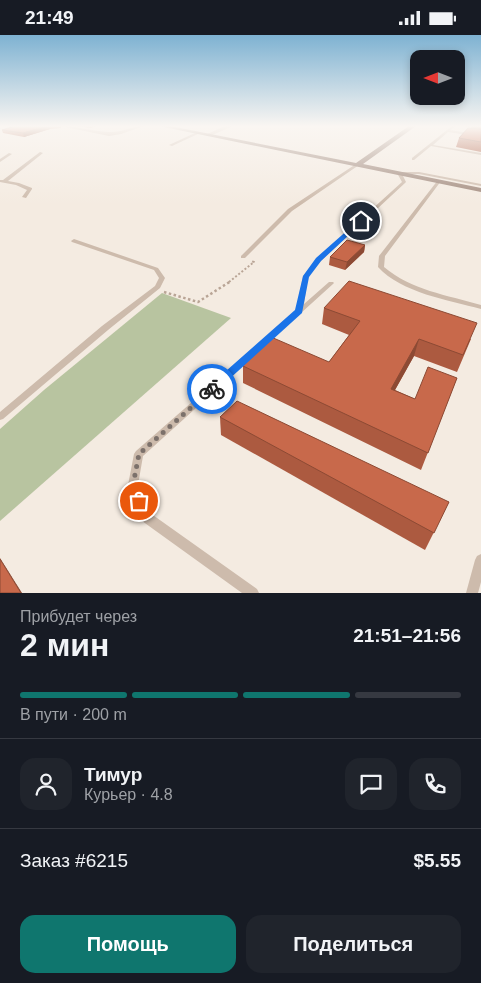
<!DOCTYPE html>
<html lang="ru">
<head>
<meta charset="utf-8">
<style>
	:root { --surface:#171b24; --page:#20242c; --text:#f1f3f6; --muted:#9ea1a6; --line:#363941; --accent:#0f766e }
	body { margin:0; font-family:Helvetica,sans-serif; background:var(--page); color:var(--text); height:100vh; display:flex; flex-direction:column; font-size:19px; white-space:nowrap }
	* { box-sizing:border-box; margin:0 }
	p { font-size:16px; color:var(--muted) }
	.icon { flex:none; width:28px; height:28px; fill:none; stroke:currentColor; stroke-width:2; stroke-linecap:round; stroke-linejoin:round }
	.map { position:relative; height:558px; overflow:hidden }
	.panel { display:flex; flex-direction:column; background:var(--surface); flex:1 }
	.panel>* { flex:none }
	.needle { width:32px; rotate:270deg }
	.tools { position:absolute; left:410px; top:15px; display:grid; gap:10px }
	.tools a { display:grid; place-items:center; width:55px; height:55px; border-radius:10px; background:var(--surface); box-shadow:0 2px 8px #0003; font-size:25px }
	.pin { position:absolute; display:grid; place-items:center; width:42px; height:42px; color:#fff; margin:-21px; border:2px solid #fff; border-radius:50%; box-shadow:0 1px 5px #0007 }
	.courier { position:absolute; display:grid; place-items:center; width:50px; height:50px; margin:-25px; border:4px solid #1a73e8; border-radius:50%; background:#fff; color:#222; box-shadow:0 1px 6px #0007 }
	.summary em { font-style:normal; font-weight:800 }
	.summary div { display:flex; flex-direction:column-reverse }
	.summary { display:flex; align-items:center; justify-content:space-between; height:85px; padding:0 20px }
	h1 { font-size:32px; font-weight:800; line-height:38px }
	.bar { display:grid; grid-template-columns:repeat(4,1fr); gap:8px 5px; align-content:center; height:60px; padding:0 20px }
	.bar i { height:6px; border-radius:4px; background:var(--line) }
	.bar .selected { background:var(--accent) }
	.bar p { grid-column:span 4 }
	.line { display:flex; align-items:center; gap:12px; padding:0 20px; border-top:1px solid var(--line) }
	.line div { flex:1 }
	.round { display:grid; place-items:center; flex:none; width:52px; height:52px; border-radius:15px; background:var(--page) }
	.action { display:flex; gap:10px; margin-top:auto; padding:10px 20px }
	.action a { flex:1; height:58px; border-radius:15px; background:var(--accent); color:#fff; font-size:20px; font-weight:800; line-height:58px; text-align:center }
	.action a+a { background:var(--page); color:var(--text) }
	.status { display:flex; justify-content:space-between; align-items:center; height:35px; padding:0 25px; background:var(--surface); direction:ltr }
	.status svg { height:14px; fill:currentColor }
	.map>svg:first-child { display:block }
	.green { fill:#b8c4a0 }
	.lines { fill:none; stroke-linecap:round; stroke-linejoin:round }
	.path-far1 { stroke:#b9a596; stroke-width:2; stroke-dasharray:2 2; stroke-linecap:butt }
	.path { stroke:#b9a596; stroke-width:2.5; stroke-dasharray:2.5 2.5; stroke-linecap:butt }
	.lane { fill:#cdbbac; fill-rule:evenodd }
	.street { fill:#cdbbac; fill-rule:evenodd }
	.secondary { fill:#a18a7d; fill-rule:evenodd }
	.wall { fill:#ac5a40 }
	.shaded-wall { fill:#8c4a34 }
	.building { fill:#c8694b; stroke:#8c4a34 }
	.route { fill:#1a73e8 }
	.done { stroke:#7c716b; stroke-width:5; stroke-dasharray:0 9 }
</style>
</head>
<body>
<div class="status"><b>21:49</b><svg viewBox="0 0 49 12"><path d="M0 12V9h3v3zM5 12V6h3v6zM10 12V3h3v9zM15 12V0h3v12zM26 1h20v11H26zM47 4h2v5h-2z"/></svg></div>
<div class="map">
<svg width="481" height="558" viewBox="0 0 481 558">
	<rect width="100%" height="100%" fill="#f4ebe1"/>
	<path class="green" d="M162,258L231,283L0,486V394L44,355Z"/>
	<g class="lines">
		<path class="path-far1" d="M229,247L254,227L251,226"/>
		<path class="path" d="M164,257L198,267L231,246"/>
		<g class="lane">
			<path d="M452,91H456L450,95L481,100V102L448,97L433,110L481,118V120L431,111L414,125H412V123Z"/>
			<path d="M464,91L481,92V94L466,92Z"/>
			<path d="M197,97L200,98L172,111L169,110Z"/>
			<path d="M40,117L43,118L8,146L19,148L32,153V154L26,163L22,162L27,155L16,150L0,147V145H3Z"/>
			<path d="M9,118L12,119L0,127V124Z"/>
			<path d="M356,129L359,130L292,176L245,223H241V221L288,174Z"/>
			<path d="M398,137H419L481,149V151L419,139H402L406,147L405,148L321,226L308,242L304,269L329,247H333L334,248L333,249L143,421L138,450L150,478L257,554L259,558H242L142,486L128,450L134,419L136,416L296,276L303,241L317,224L402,147L397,138Z"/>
			<path d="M438,145L441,146L385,221L384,232C411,255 447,260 481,270V274C448,265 402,258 378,232L379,221Z"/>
			<path d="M74,204L158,233L165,243L160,253L108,295L3,384L0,385V377L102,291L155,251L159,243L154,235L72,207L71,206Z"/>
			<path d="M481,519V547L478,558H466L475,525L477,521Z"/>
		</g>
		<g class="street">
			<path d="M60,91C77,91 92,96 108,97C121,98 132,91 144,91L121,99L109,101Z"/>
			<path d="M225,91H233L210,101L205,100Z"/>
		</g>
		<path class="secondary" d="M159,91H170L356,128L409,91H416L363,129L481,153V157Z"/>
	</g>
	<g class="wall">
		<path d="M9,91H61V93L50,94L24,102L3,98L2,95L10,93Z"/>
		<path d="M77,91H96L91,93Z"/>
		<path d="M472,91H481V117L456,112L459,103L471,93Z"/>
		<path d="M365,210L364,217L345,235L329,230L330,222Z"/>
		<path d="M324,273L471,304L457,337L414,321L395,355L415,364L457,343L421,435L243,348V331L329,327L349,300L322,289Z"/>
		<path d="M220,382L449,467L425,515L221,400Z"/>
	</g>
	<g class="shaded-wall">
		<path d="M47,91H49L50,94L24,102L23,98Z"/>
		<path d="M365,210L364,217L345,235L347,227Z"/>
		<path d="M419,304L414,321L386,371L391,354Z"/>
		<path d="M0,523L22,558H21L0,524Z"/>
	</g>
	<g class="building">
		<path d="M15,91H47L23,98L2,95Z"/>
		<path d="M468,93L481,94V107L459,103Z"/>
		<path d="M347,205L365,210L347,227L330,222Z"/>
		<path d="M349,246L477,288L463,320L419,304L391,354L415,364L428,332L457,343L428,418L243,331L271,302L329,327L360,286L324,273Z"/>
		<path d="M237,366L449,467L434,498L220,382Z"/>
		<path d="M0,524L21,558H0Z"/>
	</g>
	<linearGradient id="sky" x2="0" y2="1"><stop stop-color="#7eb2d2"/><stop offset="0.54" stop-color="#faf6f2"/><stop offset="1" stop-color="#faf6f2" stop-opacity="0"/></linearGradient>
	<rect width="481" height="169" fill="url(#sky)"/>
	<path class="route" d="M359,185L364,186L321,226L309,242L302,278L216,356H209V351L295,275L303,241L316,223Z"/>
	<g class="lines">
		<path class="done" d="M139,466L133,450L139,419L212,354"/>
	</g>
</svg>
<div class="tools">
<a><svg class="needle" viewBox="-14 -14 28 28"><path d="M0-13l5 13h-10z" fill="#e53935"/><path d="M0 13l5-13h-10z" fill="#9ea1a6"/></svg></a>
</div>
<div class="pin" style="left:139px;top:466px;background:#ea580c"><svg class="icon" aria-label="bag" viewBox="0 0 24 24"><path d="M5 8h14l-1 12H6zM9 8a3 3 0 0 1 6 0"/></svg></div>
<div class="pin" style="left:361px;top:186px;background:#1f2937"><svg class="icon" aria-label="home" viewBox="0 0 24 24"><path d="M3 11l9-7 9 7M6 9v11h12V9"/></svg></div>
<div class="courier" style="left:212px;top:354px"><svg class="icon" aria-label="bike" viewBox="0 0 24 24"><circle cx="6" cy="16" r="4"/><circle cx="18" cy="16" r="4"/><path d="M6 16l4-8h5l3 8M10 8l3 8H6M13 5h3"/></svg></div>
</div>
<section class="panel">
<div class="summary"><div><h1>2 мин</h1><p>Прибудет через</p></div><em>21:51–21:56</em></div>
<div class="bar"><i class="selected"></i><i class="selected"></i><i class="selected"></i><i></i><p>В пути · 200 m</p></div>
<div class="line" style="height:90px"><a class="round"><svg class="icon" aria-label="person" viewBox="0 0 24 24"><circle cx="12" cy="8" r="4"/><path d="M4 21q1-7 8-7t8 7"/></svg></a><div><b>Тимур</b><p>Курьер · 4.8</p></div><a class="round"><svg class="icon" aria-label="chat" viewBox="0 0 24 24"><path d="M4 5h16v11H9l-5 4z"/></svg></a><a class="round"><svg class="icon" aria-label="phone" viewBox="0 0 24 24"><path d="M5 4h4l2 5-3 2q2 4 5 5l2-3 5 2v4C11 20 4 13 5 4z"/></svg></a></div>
<div class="line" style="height:65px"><div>Заказ #6215</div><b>$5.55</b></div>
<div class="action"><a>Помощь</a><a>Поделиться</a></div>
</section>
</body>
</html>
